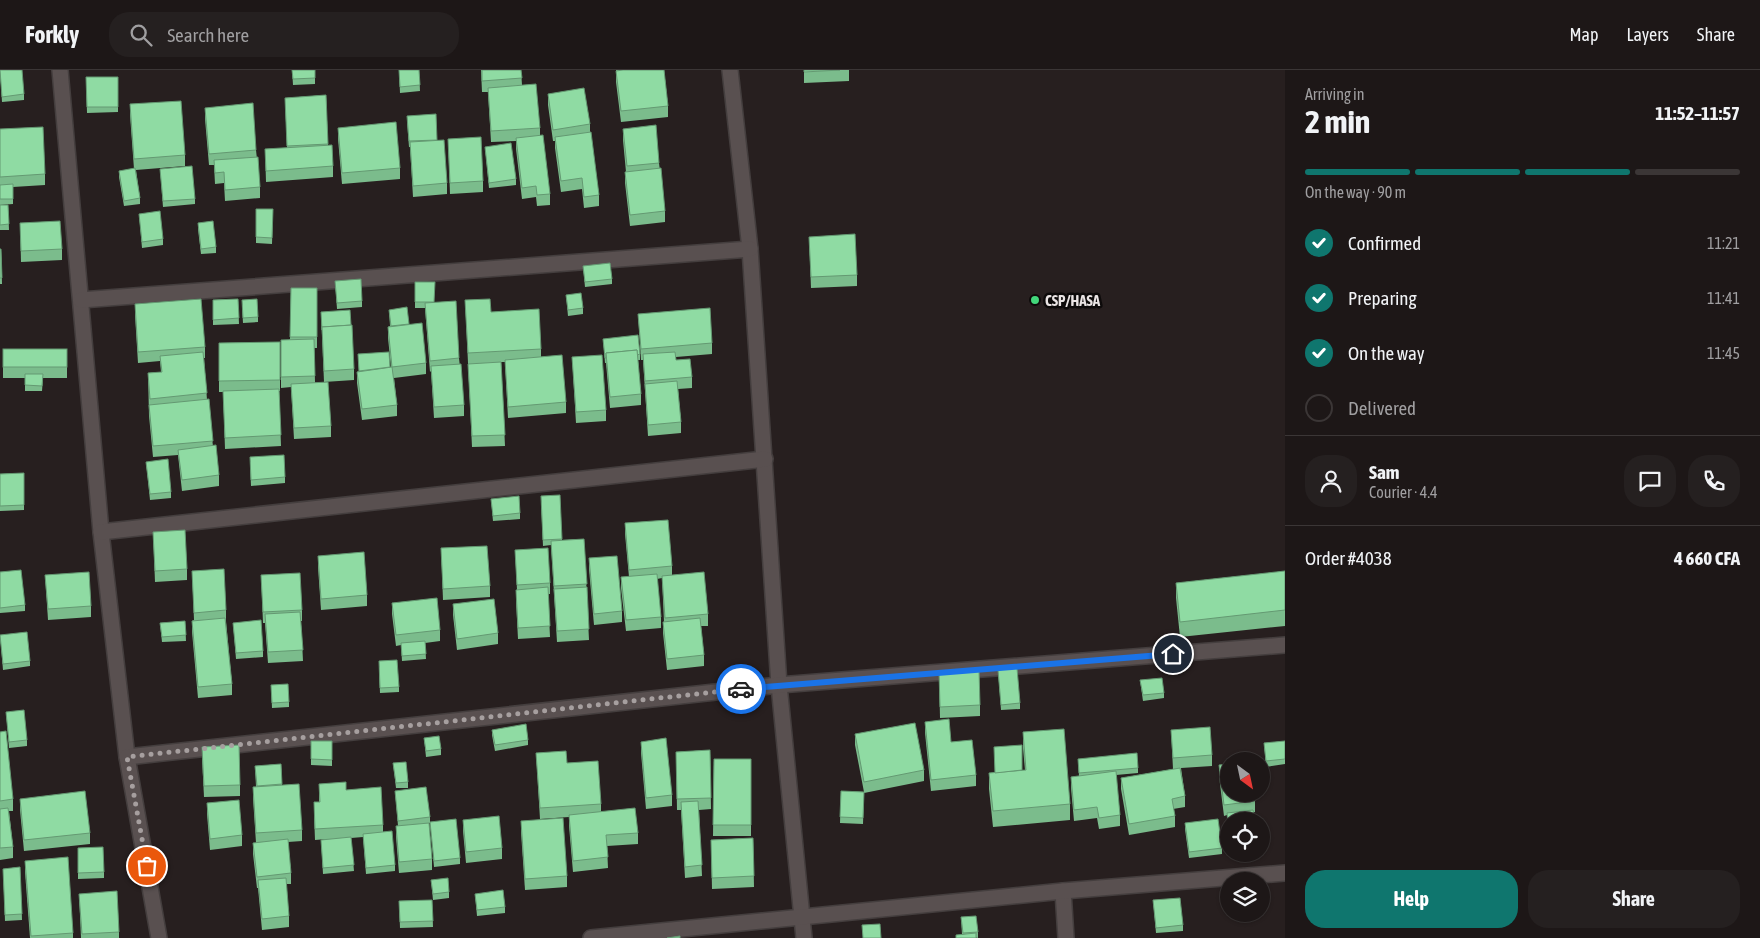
<!DOCTYPE html>
<html lang="en">
<head>
<meta charset="utf-8">
<style>
	:root { --surface:#1d1717; --page:#252020; --text:#f1f3f6; --muted:#a09fa1; --line:#3b3636; --accent:#0f766e }
	body { margin:0; font-family:"Asap Condensed",sans-serif; background:var(--page); color:var(--text); height:100vh; display:flex; flex-direction:column; font-size:19px; white-space:nowrap }
	* { box-sizing:border-box; margin:0 }
	p { font-size:16px; color:var(--muted) }
	.icon { flex:none; width:28px; height:28px; fill:none; stroke:currentColor; stroke-width:2; stroke-linecap:round; stroke-linejoin:round }
	.map { position:relative; flex:1; overflow:hidden }
	.side { display:flex; flex-direction:column; background:var(--surface); width:475px }
	.side>* { flex:none }
	.needle { width:32px; rotate:147deg }
	.tools { position:absolute; left:1220px; top:682px; display:grid; gap:10px }
	.tools a { display:grid; place-items:center; width:50px; height:50px; border-radius:50%; background:var(--surface); box-shadow:0 1px 4px #0004,0 0 0 1px var(--line); font-size:25px }
	.pin { position:absolute; display:grid; place-items:center; width:42px; height:42px; color:#fff; margin:-21px; border:2px solid #fff; border-radius:50%; box-shadow:0 1px 5px #0007 }
	.courier { position:absolute; display:grid; place-items:center; width:50px; height:50px; margin:-25px; border:4px solid #1a73e8; border-radius:50%; background:#fff; color:#222; box-shadow:0 1px 6px #0007 }
	.overview em { font-style:normal; font-weight:700 }
	.overview div { display:flex; flex-direction:column-reverse }
	.overview { display:flex; align-items:center; justify-content:space-between; height:85px; padding:0 20px }
	h1 { font-size:32px; font-weight:700; line-height:38px }
	.bar { display:grid; grid-template-columns:repeat(4,1fr); gap:8px 5px; align-content:center; height:60px; padding:0 20px }
	.bar i { height:6px; border-radius:4px; background:var(--line) }
	.bar .active { background:var(--accent) }
	.bar p { grid-column:span 4 }
	.line { display:flex; align-items:center; gap:12px; padding:0 20px; border-top:1px solid var(--line) }
	.line div { flex:1 }
	.round { display:grid; place-items:center; flex:none; width:52px; height:52px; border-radius:20px; background:var(--page) }
	ol { padding:0 20px; list-style:none }
	li { display:flex; align-items:center; gap:15px; height:55px }
	li p { margin-inline-start:auto }
	li .icon { padding:5px; border-radius:50%; background:var(--accent); color:#fff; stroke-width:4 }
	li:last-child { color:var(--muted) }
	li i { width:28px; height:28px; border:2px solid var(--line); border-radius:50% }
	.cta { display:flex; gap:10px; margin-top:auto; padding:10px 20px }
	.cta a { flex:1; height:58px; border-radius:20px; background:var(--accent); color:#fff; font-size:20px; font-weight:700; line-height:58px; text-align:center }
	.cta a+a { background:var(--page); color:var(--text) }
	header { display:flex; align-items:center; gap:30px; box-sizing:border-box; height:70px; padding:0 25px; background:var(--surface); border-bottom:1px solid var(--line) }
	header strong { font-size:24px }
	nav { display:flex; gap:28px; margin-inline-start:auto; font-size:18px }
	.search { width:350px; height:45px; background:var(--page); display:flex; align-items:center; gap:12px; box-sizing:border-box; padding:0 18px; border-radius:20px; color:var(--muted); font-size:19px }
	main { display:flex; flex:1; min-height:0 }
	.map>svg:first-child { display:block }
	.lines { fill:none; stroke-linecap:round; stroke-linejoin:round }
	.minor-casing { stroke:#443e3e; stroke-width:18 }
	.minor { stroke:#595050; stroke-width:15 }
	.wall { fill:#7bbc8c }
	.building { fill:#8fdba3; stroke:#649972 }
	.done { stroke:#a69f9f; stroke-width:5; stroke-dasharray:0 9 }
	.route { stroke:#1a73e8; stroke-width:6 }
	.poi-dot { fill:#42d77b; stroke:#0d0a0a; stroke-width:2 }
	.labels { text-anchor:middle; dominant-baseline:central; stroke-width:5; stroke-linejoin:round; paint-order:stroke }
	.poi-label { font-size:15px; font-weight:bold; fill:#eae4e4; stroke:#0d0a0a; text-anchor:start }
</style>
</head>
<body>
<header>
<strong>Forkly</strong>
<div class="search"><svg class="icon" aria-label="search" viewBox="0 0 24 24"><circle cx="10" cy="10" r="6"/><path d="M15 15l6 6"/></svg>Search here</div>
<nav><a>Map</a><a>Layers</a><a>Share</a></nav>
</header>
<main>
<div class="map">
<svg width="1285" height="868" viewBox="0 0 1285 868">
	<rect width="100%" height="100%" fill="#271f1f"/>
	<g class="lines">
		<g class="minor-casing">
			<g id="minor">
				<path d="M60,0L101,462L127,687L159,868"/>
				<path d="M730,0L750,179L779,615L804,868"/>
				<path d="M81,230L750,179"/>
				<path d="M101,462L765,389"/>
				<path d="M127,687L779,615L1285,575"/>
				<path d="M1063,821L1066,868"/>
				<path d="M591,868L1063,821L1285,803"/>
			</g>
		</g>
		<use href="#minor" class="minor"/>
	</g>
	<g class="wall">
		<path d="M0,0L24,24V30L2,32Z"/>
		<path d="M292,0H315V14L293,15Z"/>
		<path d="M399,0H419L420,21L400,23Z"/>
		<path d="M481,0H521L522,15L540,58V66L550,124V135L537,136L536,127L522,129L516,79V71L491,72L488,22H482Z"/>
		<path d="M616,0H664L668,36V47L621,52L616,12Z"/>
		<path d="M804,0H849V11L804,13Z"/>
		<path d="M86,7H118V42L87,43Z"/>
		<path d="M548,24L590,54V62L599,125V136L584,138L582,119L561,122L555,78V71H553L548,35Z"/>
		<path d="M326,25L328,75L333,96V107L266,112L265,79L287,78L285,28Z"/>
		<path d="M130,34L185,85V96L136,100L140,128V134L124,136L119,107V101L134,99L130,45Z"/>
		<path d="M205,38L256,80L260,117V128L225,131L224,113L215,114L214,95H209L205,49Z"/>
		<path d="M407,51L437,70L447,113V124L413,127L410,77H409Z"/>
		<path d="M338,58L400,98V109L342,114L338,69Z"/>
		<path d="M0,59L45,104V115L13,117V134L0,135Z"/>
		<path d="M623,59L659,93L665,141V152L630,156L625,113V102H626L623,70Z"/>
		<path d="M448,69L483,111V122L450,124Z"/>
		<path d="M485,77L516,109V115L489,118Z"/>
		<path d="M160,99L195,129V134L163,137Z"/>
		<path d="M0,135H8L9,160H0Z"/>
		<path d="M256,139H273L272,174L256,173Z"/>
		<path d="M139,144L163,169V175L142,178Z"/>
		<path d="M20,153L62,179V190L21,192Z"/>
		<path d="M198,153L216,177V183L201,184L198,159Z"/>
		<path d="M809,167L857,205V216L811,218Z"/>
		<path d="M0,179H1L2,214H0Z"/>
		<path d="M583,196L612,209V214L585,217Z"/>
		<path d="M335,211L362,231V237L337,239Z"/>
		<path d="M415,212L434,233L459,288L464,335V346L434,348L431,301L430,302L425,238H415Z"/>
		<path d="M291,218H317V278H314L315,312L331,356V367L294,369L291,317L281,318V281L290,269Z"/>
		<path d="M566,225L583,238V244L568,246Z"/>
		<path d="M238,229L239,254L213,255V230Z"/>
		<path d="M465,230L491,242L541,279V287L566,332V343L508,348L505,292H501L505,376L472,377Z"/>
		<path d="M135,234L205,277V288H204L207,330L213,376L219,405V416L182,421L178,385L153,387L149,346L148,303L161,302L160,291L138,293L135,245Z"/>
		<path d="M242,235L258,247V252L243,253Z"/>
		<path d="M389,240L409,254L426,293V304L394,308L397,335V346L362,350L357,313V302L359,301L358,284L391,297L388,268V257L390,256Z"/>
		<path d="M321,242L354,299V310L324,312Z"/>
		<path d="M638,244L712,273V284L676,287V290L692,307V318L678,319L681,352V363L648,366L643,290H641Z"/>
		<path d="M603,269L640,284V290H638L641,324V335L610,338L606,293H605Z"/>
		<path d="M280,272V321H279L281,376L225,379L223,322H219V273Z"/>
		<path d="M3,279H67V308H43L42,321H25V308H3Z"/>
		<path d="M572,287L606,340V351L576,353Z"/>
		<path d="M146,392L171,422V428L150,430Z"/>
		<path d="M250,392L285,407V413L251,416Z"/>
		<path d="M24,403V440L0,441V404Z"/>
		<path d="M491,429L520,443V449L493,451Z"/>
		<path d="M541,432L562,469V470L584,469L589,570L557,572L551,475L543,476Z"/>
		<path d="M625,453L672,496V505L708,544V556H701L704,585V596L667,600L663,563V552H664L662,508L657,509L661,547V558L626,561L621,518V507H629L625,464Z"/>
		<path d="M153,462L187,499V510L155,512Z"/>
		<path d="M441,478L490,516V527L443,530Z"/>
		<path d="M515,480L550,513V524H548L550,567L518,569L516,531V520H517Z"/>
		<path d="M318,486L367,525V536L321,540L318,497Z"/>
		<path d="M589,488L622,541V552L594,555L589,499Z"/>
		<path d="M192,501L226,540V551L232,614V625L198,628L192,562V551L194,550Z"/>
		<path d="M1285,501V556L1180,567L1176,528V513Z"/>
		<path d="M0,502L25,535V541L0,543Z"/>
		<path d="M45,505L91,536V547L48,550Z"/>
		<path d="M261,505L302,540V551H301L303,591L268,593L265,553H263Z"/>
		<path d="M392,533L440,560V571L425,573L426,589L402,591L401,575L396,576L392,544Z"/>
		<path d="M453,534L498,563V574L457,580L453,545Z"/>
		<path d="M185,551L186,571L162,572L160,553Z"/>
		<path d="M233,553L263,581V587L236,589Z"/>
		<path d="M0,565L30,591V596L3,600Z"/>
		<path d="M379,597L399,617V622L380,623Z"/>
		<path d="M998,600L1020,633V639L1001,640Z"/>
		<path d="M939,602L980,635V646L940,648Z"/>
		<path d="M1140,610L1164,623V628L1143,631Z"/>
		<path d="M271,615L289,632V637L272,638Z"/>
		<path d="M6,642L27,670V676L9,678Z"/>
		<path d="M925,652L951,672L976,705V716L931,721L925,663Z"/>
		<path d="M492,660L528,670V675L495,681L492,665Z"/>
		<path d="M1171,660L1212,685V696L1181,698L1185,726V737L1173,739L1175,746V757L1129,765L1121,719V708L1173,699Z"/>
		<path d="M0,662L13,729V741H9L13,777V788L0,790Z"/>
		<path d="M1023,662L1070,734V750L993,757L989,719V703L1025,700L1023,678Z"/>
		<path d="M855,664L924,700V711L864,723L863,754L840,753L841,721L864,722L855,675Z"/>
		<path d="M424,668L441,679V685L426,687Z"/>
		<path d="M311,671H332V696L311,695Z"/>
		<path d="M1285,671V694L1266,697L1264,673Z"/>
		<path d="M641,672L672,725V736L646,739L641,683Z"/>
		<path d="M710,680L711,739L699,740L702,806L685,808L681,740H677L676,682Z"/>
		<path d="M536,683L567,693L601,734V742L638,763V774L607,776L608,798L573,802L569,756V747L540,749Z"/>
		<path d="M202,688L240,715V726L204,727Z"/>
		<path d="M714,689H751V766H713Z"/>
		<path d="M1078,689L1138,698V703L1116,705L1120,745V756L1099,759L1097,748L1074,751L1071,718V707L1079,706Z"/>
		<path d="M393,693L408,712V718H396Z"/>
		<path d="M281,694L282,715L302,760V771L288,772L291,803V814H286L289,846V857L262,860L258,818H257L253,784V773H256L253,728V717H256L255,696Z"/>
		<path d="M1219,695L1255,731V742L1229,751V768L1227,745L1224,746L1219,706Z"/>
		<path d="M319,714L346,720L383,755V762L395,795V801L366,804L363,767L351,768L354,801L323,804L321,770L327,769L315,770L314,744V732H319Z"/>
		<path d="M395,721L430,747V753H429L432,789V800L399,803L396,767V756H398Z"/>
		<path d="M20,729L90,763V774L24,781L20,740Z"/>
		<path d="M207,733L242,765V776L210,780L207,744Z"/>
		<path d="M463,750L502,778V789L466,793L463,761Z"/>
		<path d="M521,751L567,806V817L525,820L521,762Z"/>
		<path d="M430,752L460,788V794L434,797Z"/>
		<path d="M1185,753L1222,778V784L1189,788L1185,759Z"/>
		<path d="M753,768L754,817L712,819L711,770Z"/>
		<path d="M78,778L104,802V808L78,809Z"/>
		<path d="M25,791L73,863V868H30L25,802Z"/>
		<path d="M20,797L22,850L5,851L3,799Z"/>
		<path d="M431,810L449,822V828L433,830Z"/>
		<path d="M79,824L119,862V868H81Z"/>
		<path d="M475,824L505,837V843L477,846Z"/>
		<path d="M432,830L433,857L400,858L399,831Z"/>
		<path d="M1153,830L1183,855V861L1156,863Z"/>
		<path d="M961,847L978,862V868L962,864Z"/>
	</g>
	<g class="building">
		<path d="M0,0H22L24,24L2,27Z"/>
		<path d="M292,0H315V8L293,9Z"/>
		<path d="M399,0H419L420,15L400,17Z"/>
		<path d="M482,0H521L522,8L482,11Z"/>
		<path d="M623,0H664L668,36L621,41L616,1Z"/>
		<path d="M804,0H840L804,2Z"/>
		<path d="M86,7H118V37H87Z"/>
		<path d="M536,14L540,58L491,61L488,18Z"/>
		<path d="M584,18L590,54L553,60L548,24Z"/>
		<path d="M326,25L328,74L287,76L285,28Z"/>
		<path d="M181,31L185,85L134,89L130,34Z"/>
		<path d="M253,33L256,80L209,84L205,38Z"/>
		<path d="M436,44L437,70L409,71L407,46Z"/>
		<path d="M396,52L400,98L342,103L338,58Z"/>
		<path d="M656,55L659,93L627,96L623,59Z"/>
		<path d="M43,57L45,104L0,107V59Z"/>
		<path d="M591,62L599,125L584,127L582,108L561,111L555,67Z"/>
		<path d="M543,65L550,124L537,125L536,116L522,118L516,68Z"/>
		<path d="M481,67L483,111L450,113L448,69Z"/>
		<path d="M444,70L447,113L413,116L410,72Z"/>
		<path d="M511,73L516,109L489,113L485,77Z"/>
		<path d="M332,75L333,96L266,101L265,79Z"/>
		<path d="M258,87L260,117L225,120L224,102L215,103L214,90Z"/>
		<path d="M192,96L195,129L163,131L160,99Z"/>
		<path d="M135,98L140,128L124,131L119,101Z"/>
		<path d="M661,98L665,141L630,145L625,102Z"/>
		<path d="M13,114V129H0V115Z"/>
		<path d="M0,135H8L9,154L0,155Z"/>
		<path d="M256,139H273L272,168L256,167Z"/>
		<path d="M160,141L163,169L142,172L139,144Z"/>
		<path d="M60,151L62,179L21,181L20,153Z"/>
		<path d="M213,151L216,177L201,179L198,153Z"/>
		<path d="M855,164L857,205L811,207L809,167Z"/>
		<path d="M0,179H1L2,208H0Z"/>
		<path d="M610,193L612,209L585,212L583,196Z"/>
		<path d="M361,209L362,231L337,233L335,211Z"/>
		<path d="M415,212H435L434,232H415Z"/>
		<path d="M291,218H317V267H290Z"/>
		<path d="M581,223L583,238L568,240L566,225Z"/>
		<path d="M201,229L205,277L138,282L135,234Z"/>
		<path d="M238,229L239,248L213,250V230Z"/>
		<path d="M257,229L258,247L243,248L242,230Z"/>
		<path d="M490,229L491,242L539,239L541,279L468,283L465,230Z"/>
		<path d="M456,231L459,288L430,291L425,233Z"/>
		<path d="M407,237L409,254L391,256L389,240Z"/>
		<path d="M710,238L712,273L641,279L638,244Z"/>
		<path d="M350,240L351,255L322,257V260L321,242Z"/>
		<path d="M422,253L426,293L392,297L397,335L362,339L357,302L392,297L388,257Z"/>
		<path d="M352,255L354,299L324,301L322,257Z"/>
		<path d="M638,265L640,284L637,285V280L606,283V288H605L603,269Z"/>
		<path d="M314,269L315,306L281,307V270Z"/>
		<path d="M280,272V310L219,311V273Z"/>
		<rect x="3" y="279" width="64" height="18"/>
		<path d="M637,280L641,324L610,327L606,283Z"/>
		<path d="M203,282L207,323L150,329L148,303L162,302L160,286Z"/>
		<path d="M389,282L390,297L359,301L358,284Z"/>
		<path d="M675,282L676,290L690,289L692,307L645,311L643,284Z"/>
		<path d="M562,285L566,332L508,337L505,290Z"/>
		<path d="M602,285L606,340L576,342L572,287Z"/>
		<path d="M501,292L505,365L472,366L468,294Z"/>
		<path d="M461,294L464,335L434,337L431,296Z"/>
		<path d="M25,304H43L42,316L25,315Z"/>
		<path d="M677,311L681,352L648,355L645,314Z"/>
		<path d="M328,312L331,356L294,358L291,314Z"/>
		<path d="M279,319L281,365L225,368L223,321Z"/>
		<path d="M209,329L213,371L153,376L149,335Z"/>
		<path d="M216,375L219,405L182,410L178,380Z"/>
		<path d="M284,385L285,407L251,410L250,387Z"/>
		<path d="M168,389L171,422L150,424L146,392Z"/>
		<path d="M24,403V435L0,436V404Z"/>
		<path d="M560,425L562,469L543,470L541,426Z"/>
		<path d="M519,426L520,443L493,446L491,429Z"/>
		<path d="M668,450L672,496L629,500L625,453Z"/>
		<path d="M185,460L187,499L155,501L153,462Z"/>
		<path d="M584,469L587,514L554,516L551,471Z"/>
		<path d="M487,476L490,516L443,519L441,478Z"/>
		<path d="M548,478L550,513L517,515L515,480Z"/>
		<path d="M364,482L367,525L321,529L318,486Z"/>
		<path d="M617,486L622,541L594,544L589,488Z"/>
		<path d="M224,499L226,540L194,543L192,501Z"/>
		<path d="M21,500L25,535L0,538V502Z"/>
		<path d="M1285,501V540L1180,552L1176,513Z"/>
		<path d="M89,502L91,536L48,539L45,505Z"/>
		<path d="M704,502L708,544L665,548L662,506Z"/>
		<path d="M300,503L302,540L263,542L261,505Z"/>
		<path d="M657,504L661,547L626,550L621,507Z"/>
		<path d="M548,517L550,556L518,558L516,520Z"/>
		<path d="M587,517L589,559L557,561L554,519Z"/>
		<path d="M437,528L440,560L396,565L392,533Z"/>
		<path d="M494,529L498,563L457,569L453,534Z"/>
		<path d="M300,542L303,580L268,582L265,544Z"/>
		<path d="M225,548L232,614L198,617L192,551Z"/>
		<path d="M700,548L704,585L667,589L663,552Z"/>
		<path d="M261,550L263,581L236,583L233,553Z"/>
		<path d="M185,551L186,565L162,567L160,553Z"/>
		<path d="M27,562L30,591L3,594L0,565Z"/>
		<path d="M425,571L426,584L402,586L401,573Z"/>
		<path d="M397,590L399,617L380,618L379,591Z"/>
		<path d="M1017,598L1020,633L1001,635L998,600Z"/>
		<path d="M979,600L980,635L940,637L939,602Z"/>
		<path d="M1162,608L1164,623L1143,625L1140,610Z"/>
		<path d="M288,614L289,632L272,633L271,615Z"/>
		<path d="M24,640L27,670L9,672L6,642Z"/>
		<path d="M949,649L951,672L972,670L976,705L931,710L925,652Z"/>
		<path d="M915,653L924,700L864,712L855,664Z"/>
		<path d="M526,654L528,670L495,675L492,660Z"/>
		<path d="M1210,657L1212,685L1173,688L1171,660Z"/>
		<path d="M1064,659L1070,734L993,741L989,703L1026,700L1023,662Z"/>
		<path d="M6,661L13,729L0,731V662Z"/>
		<path d="M439,666L441,679L426,681L424,668Z"/>
		<path d="M666,668L672,725L646,728L641,672Z"/>
		<path d="M311,671H332V690L311,689Z"/>
		<path d="M1285,671V689L1266,691L1264,673Z"/>
		<path d="M239,675L240,715L204,716L202,677Z"/>
		<path d="M1022,675V700L995,703L994,677Z"/>
		<path d="M710,680L711,728L677,729L676,682Z"/>
		<path d="M566,681L567,693L598,691L601,734L540,738L536,683Z"/>
		<path d="M1137,683L1138,698L1079,703L1078,689Z"/>
		<path d="M714,689H751V755H713Z"/>
		<path d="M406,692L408,712L396,713L393,693Z"/>
		<path d="M281,694L282,714L257,716L255,696Z"/>
		<path d="M1229,694V724H1254L1255,731L1224,735L1219,695Z"/>
		<path d="M1180,698L1185,726L1172,729L1175,746L1129,754L1121,708Z"/>
		<path d="M1116,701L1120,745L1099,748L1097,737L1074,740L1071,707Z"/>
		<path d="M346,712V720L381,717L383,755L315,759L314,732H320L319,714Z"/>
		<path d="M299,714L302,760L256,763L253,717Z"/>
		<path d="M426,717L430,747L398,751L395,721Z"/>
		<path d="M85,721L90,763L24,770L20,729Z"/>
		<path d="M841,721L864,722L863,748L840,747Z"/>
		<path d="M239,730L242,765L210,769L207,733Z"/>
		<path d="M698,731L702,795L685,797L681,732Z"/>
		<path d="M8,738L13,777L0,778V739Z"/>
		<path d="M635,738L638,763L606,765L608,787L573,791L569,745Z"/>
		<path d="M1253,740L1255,751H1229V763L1227,743Z"/>
		<path d="M499,746L502,778L466,782L463,750Z"/>
		<path d="M563,748L567,806L525,809L521,751Z"/>
		<path d="M456,749L460,788L434,791L430,752Z"/>
		<path d="M1218,749L1222,778L1189,782L1185,753Z"/>
		<path d="M429,753L432,789L399,792L396,756Z"/>
		<path d="M392,761L395,795L366,798L363,764Z"/>
		<path d="M351,767L354,795L323,798L321,770Z"/>
		<path d="M753,768L754,806L712,808L711,770Z"/>
		<path d="M288,769L291,803L257,807L253,773Z"/>
		<path d="M103,777L104,802L78,803V778Z"/>
		<path d="M68,787L73,863L31,866L25,791Z"/>
		<path d="M20,797L22,844L5,845L3,799Z"/>
		<path d="M286,808L289,846L262,849L258,810Z"/>
		<path d="M448,808L449,822L433,824L431,810Z"/>
		<path d="M503,820L505,837L477,840L475,824Z"/>
		<path d="M117,821L119,862L82,864L79,824Z"/>
		<path d="M1180,828L1183,855L1156,858L1153,830Z"/>
		<path d="M432,830L433,851L400,852L399,831Z"/>
		<path d="M976,846L978,862L963,863L961,847Z"/>
		<path d="M880,854L881,868H863L862,855Z"/>
		<path d="M976,863V868H956V865Z"/>
		<path d="M680,866V868H667Z"/>
	</g>
	<g class="lines">
		<path class="done" d="M147,796L127,687L741,619"/>
		<path class="route" d="M741,619L1173,584"/>
	</g>
	<circle class="poi-dot" cx="1035" cy="230" r="5"/>
	<g class="labels">
		<g class="poi-label">
			<text x="1045" y="230">CSP/HASA</text>
		</g>
	</g>
</svg>
<div class="tools">
<a><svg class="needle" viewBox="-14 -14 28 28"><path d="M0-13l5 13h-10z" fill="#e53935"/><path d="M0 13l5-13h-10z" fill="#a09fa1"/></svg></a>
<a><svg class="icon" aria-label="locate" viewBox="0 0 24 24"><circle cx="12" cy="12" r="6"/><path d="M12 2v4M12 18v4M2 12h4M18 12h4"/></svg></a>
<a><svg class="icon" aria-label="layers" viewBox="0 0 24 24"><path d="M12 4l9 5-9 5-9-5zM3 14l9 5 9-5"/></svg></a>
</div>
<div class="pin" style="left:147px;top:796px;background:#ea580c"><svg class="icon" aria-label="bag" viewBox="0 0 24 24"><path d="M5 8h14l-1 12H6zM9 8a3 3 0 0 1 6 0"/></svg></div>
<div class="pin" style="left:1173px;top:584px;background:#1f2937"><svg class="icon" aria-label="home" viewBox="0 0 24 24"><path d="M3 11l9-7 9 7M6 9v11h12V9"/></svg></div>
<div class="courier" style="left:741px;top:619px"><svg class="icon" aria-label="car" viewBox="0 0 24 24"><path d="M5 17H2v-5l4-1 3-4h7l3 4 3 1v5h-3M9 17h6M6 11h13"/><circle cx="7" cy="17" r="2"/><circle cx="17" cy="17" r="2"/></svg></div>
</div>
<section class="side">
<div class="overview"><div><h1>2 min</h1><p>Arriving in</p></div><em>11:52–11:57</em></div>
<div class="bar"><i class="active"></i><i class="active"></i><i class="active"></i><i></i><p>On the way · 90 m</p></div>
<ol>
<li><svg class="icon" aria-label="check" viewBox="0 0 24 24"><path d="M5 12l5 5 9-10"/></svg>Confirmed<p>11:21</p></li>
<li><svg class="icon" aria-label="check" viewBox="0 0 24 24"><path d="M5 12l5 5 9-10"/></svg>Preparing<p>11:41</p></li>
<li><svg class="icon" aria-label="check" viewBox="0 0 24 24"><path d="M5 12l5 5 9-10"/></svg>On the way<p>11:45</p></li>
<li><i></i>Delivered</li>
</ol>
<div class="line" style="height:90px"><a class="round"><svg class="icon" aria-label="person" viewBox="0 0 24 24"><circle cx="12" cy="8" r="4"/><path d="M4 21q1-7 8-7t8 7"/></svg></a><div><b>Sam</b><p>Courier · 4.4</p></div><a class="round"><svg class="icon" aria-label="chat" viewBox="0 0 24 24"><path d="M4 5h16v11H9l-5 4z"/></svg></a><a class="round"><svg class="icon" aria-label="phone" viewBox="0 0 24 24"><path d="M5 4h4l2 5-3 2q2 4 5 5l2-3 5 2v4C11 20 4 13 5 4z"/></svg></a></div>
<div class="line" style="height:65px"><div>Order #4038</div><b>4 660 CFA</b></div>
<div class="cta"><a>Help</a><a>Share</a></div>
</section>
</main>
</body>
</html>
